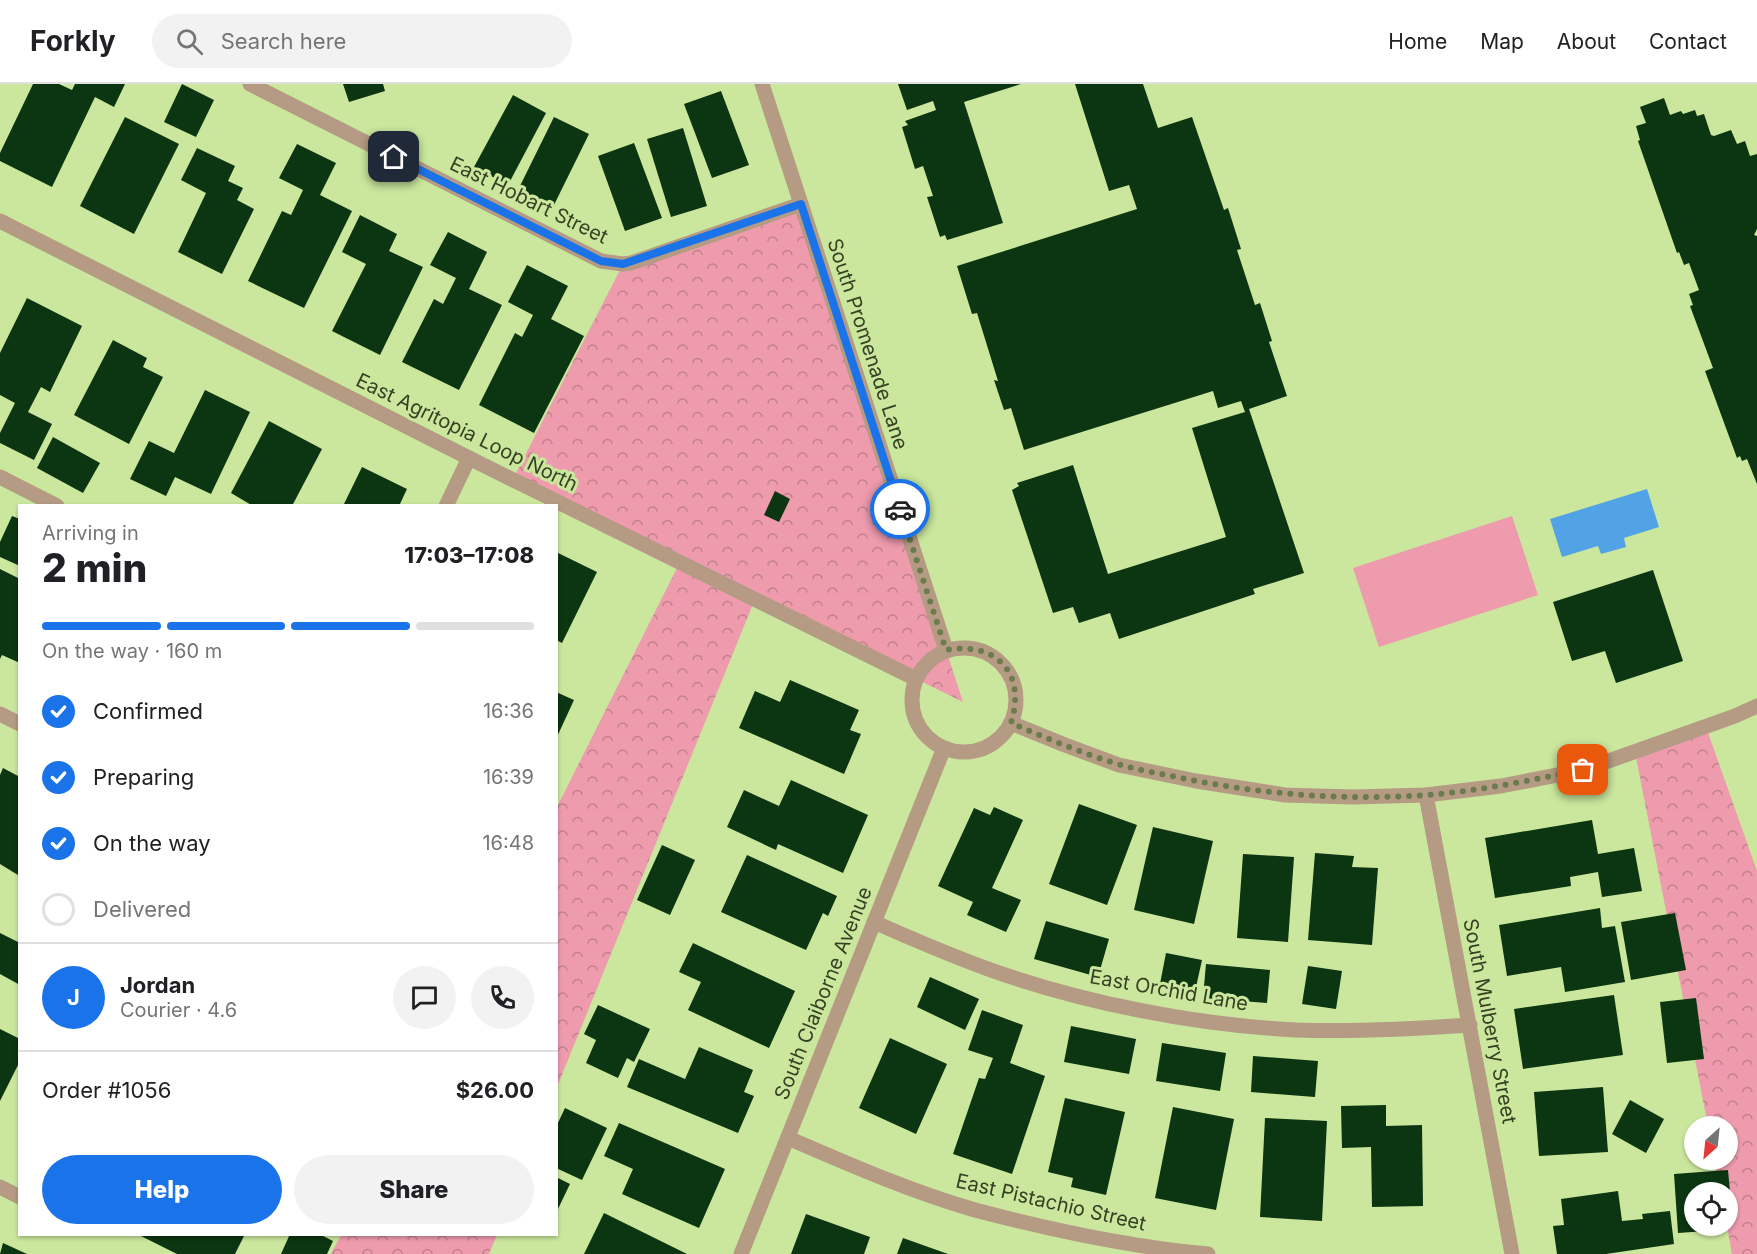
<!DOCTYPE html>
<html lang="en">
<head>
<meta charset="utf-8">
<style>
	:root { --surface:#fff; --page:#f2f2f2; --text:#202124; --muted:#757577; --line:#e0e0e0; --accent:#1a73e8 }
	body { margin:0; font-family:Inter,sans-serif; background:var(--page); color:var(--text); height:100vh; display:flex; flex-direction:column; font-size:22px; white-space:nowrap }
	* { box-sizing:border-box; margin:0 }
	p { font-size:20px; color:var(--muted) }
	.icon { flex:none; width:33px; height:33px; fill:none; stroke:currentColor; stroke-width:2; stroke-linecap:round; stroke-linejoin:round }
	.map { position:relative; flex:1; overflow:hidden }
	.sheet { position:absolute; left:18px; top:420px; width:540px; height:732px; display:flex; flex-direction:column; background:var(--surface); border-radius:0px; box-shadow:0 2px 4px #0004 }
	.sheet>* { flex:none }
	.needle { width:39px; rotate:207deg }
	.fabs { position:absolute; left:1684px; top:1032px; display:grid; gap:12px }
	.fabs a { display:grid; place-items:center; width:54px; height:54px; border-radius:50%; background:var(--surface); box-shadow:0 2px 4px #0004; font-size:30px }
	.pin { position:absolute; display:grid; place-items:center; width:51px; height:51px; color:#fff; margin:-26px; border-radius:12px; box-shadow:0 3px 9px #0006 }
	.courier { position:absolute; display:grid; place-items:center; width:60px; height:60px; margin:-30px; border:4px solid #1a73e8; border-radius:50%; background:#fff; color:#222; box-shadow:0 2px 8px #0007 }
	.headline em { font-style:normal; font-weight:800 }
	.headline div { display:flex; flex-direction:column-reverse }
	.headline { display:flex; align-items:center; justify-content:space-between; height:102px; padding:0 24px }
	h1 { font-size:39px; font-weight:800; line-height:45px }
	.bar { display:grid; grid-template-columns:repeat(4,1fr); gap:9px 6px; align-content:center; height:72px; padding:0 24px }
	.bar i { height:8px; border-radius:4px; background:var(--line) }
	.bar .selected { background:var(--accent) }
	.bar p { grid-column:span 4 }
	.line { display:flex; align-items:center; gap:15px; padding:0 24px; border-top:2px solid var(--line) }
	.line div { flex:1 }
	.round { display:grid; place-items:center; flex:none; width:63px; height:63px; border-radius:32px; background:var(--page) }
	ol { padding:0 24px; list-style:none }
	li { display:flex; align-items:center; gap:18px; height:66px }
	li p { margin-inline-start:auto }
	li .icon { padding:6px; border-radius:50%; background:var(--accent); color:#fff; stroke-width:4 }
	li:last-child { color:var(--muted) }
	li i { width:33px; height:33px; border:3px solid var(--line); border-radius:50% }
	.button { display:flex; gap:12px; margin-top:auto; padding:12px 24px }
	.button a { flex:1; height:69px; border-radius:36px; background:var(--accent); color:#fff; font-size:24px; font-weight:800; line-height:69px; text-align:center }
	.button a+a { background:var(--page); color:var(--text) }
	header { display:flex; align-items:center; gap:36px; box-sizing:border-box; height:84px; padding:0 30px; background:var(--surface); border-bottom:2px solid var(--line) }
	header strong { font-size:28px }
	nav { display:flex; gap:33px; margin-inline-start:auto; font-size:21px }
	.search { width:420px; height:54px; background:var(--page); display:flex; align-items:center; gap:15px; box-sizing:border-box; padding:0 21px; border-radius:33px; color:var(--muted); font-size:22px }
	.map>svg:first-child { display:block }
	.grass { fill:#ed9bad }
	.park { fill:url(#park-crowns) }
	.water { fill:#51a3e5 }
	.building { fill:#0c3511 }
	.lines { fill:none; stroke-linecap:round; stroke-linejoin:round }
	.street { stroke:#b59b83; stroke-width:15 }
	.done { stroke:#6a7b4e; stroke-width:6; stroke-dasharray:0 10.8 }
	.route { stroke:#1a73e8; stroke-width:8 }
	.labels { text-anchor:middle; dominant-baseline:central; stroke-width:6; stroke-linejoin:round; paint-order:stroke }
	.street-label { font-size:20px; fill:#364123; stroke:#cae79d }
</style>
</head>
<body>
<header>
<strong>Forkly</strong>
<div class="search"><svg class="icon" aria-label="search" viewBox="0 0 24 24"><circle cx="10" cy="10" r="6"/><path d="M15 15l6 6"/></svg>Search here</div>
<nav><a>Home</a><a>Map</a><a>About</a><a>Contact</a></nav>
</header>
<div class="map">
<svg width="1757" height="1170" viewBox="0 0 1757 1170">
	<defs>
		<pattern id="park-crowns" width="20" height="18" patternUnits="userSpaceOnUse" patternTransform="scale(1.5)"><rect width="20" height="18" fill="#ed9bad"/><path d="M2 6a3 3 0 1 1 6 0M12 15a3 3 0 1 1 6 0" fill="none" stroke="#c1808c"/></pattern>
	</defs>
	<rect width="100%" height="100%" fill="#cae79d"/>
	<path class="grass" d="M1512,432L1538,511L1379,563L1353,484Z"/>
	<g class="park">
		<path d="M801,120L963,618L755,515L557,1003V723L680,478L513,395L623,180Z"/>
		<path d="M1706,643L1757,787V1170H1732L1727,1142L1728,1108H1720L1714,1076H1728V1042H1708L1635,668Z"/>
		<path d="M341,1151V1150L497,1151L489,1170H331Z"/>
	</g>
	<path class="water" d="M1647,405L1659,443L1624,454L1626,463L1601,470L1598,462L1562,473L1550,435Z"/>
	<g class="building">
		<path d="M33,0H59L72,6L75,0H125L114,23L95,13L52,103L0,77V69Z"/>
		<path d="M182,0L214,16L196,53L164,38Z"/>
		<path d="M343,0H383L385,7L349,18Z"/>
		<path d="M898,0H1021L964,18L1003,139L947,156L945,151L940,153L927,113L933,112L923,82L915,85L902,43L908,41L905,37L936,26L933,17L907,26Z"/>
		<path d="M1075,0H1143L1158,44L1192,33L1224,126L1228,124L1241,165L1237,166L1255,221L1260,219L1272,257L1269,258L1287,312L1249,325L1304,489L1253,505L1255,510L1119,555L1110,529L1079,539L1073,523L1053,529L1012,406L1019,402L1017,399L1073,381L1108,490L1226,453L1192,344L1245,328L1241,317L1218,324L1213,307L1024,366L1011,324L1004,326L994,296L998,297L977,229L972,230L957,182L1137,125L1129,101L1109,107Z"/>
		<path d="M721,7L749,81L712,94L684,20Z"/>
		<path d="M513,11L546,29L508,101L474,83Z"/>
		<path d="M1664,14L1670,31L1681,27L1683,30L1695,26L1697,32L1704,30L1711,51L1714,52L1731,46L1737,60L1745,57L1750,72L1757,70V145L1754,151L1757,152V400L1747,375L1742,377L1740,372L1737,374L1705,287L1713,284L1690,222L1693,221L1689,210L1699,206L1689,179L1684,181L1679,168L1677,169L1638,57L1640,56L1636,42L1646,39L1640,23Z"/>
		<path d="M125,33L179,60L134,150L80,122Z"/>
		<path d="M554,33L589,50L553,123L518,106Z"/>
		<path d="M683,44L707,122L671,133L647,55Z"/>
		<path d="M634,59L662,134L625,147L598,72Z"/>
		<path d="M297,60L336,79L320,111L352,127L304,224L248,197L282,127L291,131L303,106L279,94Z"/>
		<path d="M197,64L235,82L228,97L243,104L237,116L254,125L222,190L178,168L206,109L181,96Z"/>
		<path d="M360,131L397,150L389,167L423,183L380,271L332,247L366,180L342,168Z"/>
		<path d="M448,148L487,168L469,205L502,221L459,306L402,278L434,215L443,220L456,194L430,181Z"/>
		<path d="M527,181L568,202L551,235L584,252L534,349L479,321L515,249L522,253L533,231L508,218Z"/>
		<path d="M27,214L82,242L50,308L41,303L28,328L52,340L34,376L0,359V349L15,319L0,311V269Z"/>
		<path d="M113,256L147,274L143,283L163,293L129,360L74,331Z"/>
		<path d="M205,306L250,328L211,410L175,393L166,412L130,395L149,357L174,369Z"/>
		<path d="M269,337L322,365L292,422H253L231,409Z"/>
		<path d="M53,353L100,379L83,409L37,384Z"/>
		<path d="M362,383L407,405L399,422H343Z"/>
		<path d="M775,407L790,415L779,438L764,431Z"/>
		<path d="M12,432L20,435V482L0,473V458Z"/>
		<path d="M556,468L597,488L562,559L556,556Z"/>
		<path d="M0,485L20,495V579L2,571L0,575Z"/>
		<path d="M1653,486L1683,577L1616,599L1605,567L1572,577L1553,518Z"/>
		<path d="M790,596L859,626L850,646L861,650L844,690L739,644L755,607L780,618Z"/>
		<path d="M556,608L574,616L556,655Z"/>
		<path d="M3,684L20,693L18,791L0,780V691Z"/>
		<path d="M791,696L868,731L843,789L778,760L776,766L727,743L744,706L779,722Z"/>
		<path d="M1079,720L1137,741L1107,821L1049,800Z"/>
		<path d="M994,723L1023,736L992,804L1021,816L1006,848L967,831L973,818L938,802L974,724L990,731Z"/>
		<path d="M1592,736L1598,770L1634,764L1642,807L1602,813L1598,788L1570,793L1571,802L1495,814L1485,754Z"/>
		<path d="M1153,743L1213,757L1194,840L1134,826Z"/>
		<path d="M662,761L695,776L670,831L637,816Z"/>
		<path d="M1315,769L1354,772L1352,783L1378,784L1372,861L1308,856Z"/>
		<path d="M1243,770L1294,773L1288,858L1237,854Z"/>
		<path d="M747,771L837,812L828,832L823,829L806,866L721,828Z"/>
		<path d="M1600,824L1602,844L1615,842L1625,898L1565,908L1561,883L1507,892L1499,841Z"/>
		<path d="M1675,829L1686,886L1631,896L1621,838Z"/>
		<path d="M1046,837L1109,855L1098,893L1034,875Z"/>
		<path d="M0,849L20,859V901L0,890Z"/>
		<path d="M693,859L795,907L769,964L688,926L701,898L679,888Z"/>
		<path d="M1166,869L1202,876L1194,912L1159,905Z"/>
		<path d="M1206,880L1270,886L1267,919L1203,914Z"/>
		<path d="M1308,882L1342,887L1336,925L1302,920Z"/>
		<path d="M930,893L979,915L965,946L917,923Z"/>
		<path d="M1614,911L1623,971L1523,985L1514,925Z"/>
		<path d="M1696,914L1704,975L1667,979L1660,918Z"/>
		<path d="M598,921L650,945L634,978L627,974L618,994L586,979L596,956L584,950Z"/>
		<path d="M982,926L1023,941L1010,979L1045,992L1012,1090L953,1070L979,994L985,995L993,974L968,966Z"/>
		<path d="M1071,942L1136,955L1129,990L1064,978Z"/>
		<path d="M0,945L20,955V977L0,1017Z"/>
		<path d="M890,954L947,980L916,1050L859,1024Z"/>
		<path d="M1162,959L1226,969L1220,1007L1156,997Z"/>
		<path d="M699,963L753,986L744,1008L754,1012L738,1049L627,1003L639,975L685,995Z"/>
		<path d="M1253,972L1318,977L1315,1013L1251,1008Z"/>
		<path d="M1603,1003L1608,1068L1539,1072L1534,1008Z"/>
		<path d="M1065,1014L1125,1028L1106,1111L1071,1103L1073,1094L1048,1088Z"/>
		<path d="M1630,1016L1664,1035L1646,1069L1612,1050Z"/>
		<path d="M1386,1021V1042L1422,1041L1423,1122L1372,1123L1371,1063L1342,1064L1341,1022Z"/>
		<path d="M1173,1023L1234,1035L1216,1126L1155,1114Z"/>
		<path d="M565,1024L607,1044L582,1096L556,1084V1043Z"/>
		<path d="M1265,1034L1327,1037L1322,1137L1260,1133Z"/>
		<path d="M619,1039L725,1085L699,1144L622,1110L633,1085L604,1072Z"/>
		<path d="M1728,1086L1730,1108H1695V1142H1721V1146L1678,1149L1674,1090Z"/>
		<path d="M556,1093L570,1100L556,1129Z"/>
		<path d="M1618,1107L1622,1137L1643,1135L1642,1130L1670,1127L1674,1160L1606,1170H1557L1553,1142L1564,1141L1561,1115Z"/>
		<path d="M604,1129L687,1170H584Z"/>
		<path d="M806,1130L870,1153L864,1170H791Z"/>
		<path d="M137,1150H245L235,1170H177Z"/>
		<path d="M290,1150H319L333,1157L327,1170H281Z"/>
		<path d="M903,1154L948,1170H897Z"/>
		<path d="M3,1159L27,1170H0Z"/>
	</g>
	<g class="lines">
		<g class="street">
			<path d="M250,0L601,177L623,180L631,179L801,120"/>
			<path d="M762,0L946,566"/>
			<path d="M0,137L469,374L916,595"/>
			<path d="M0,393L57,422"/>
			<path d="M446,422L469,374"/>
			<circle cx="964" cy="616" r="52"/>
			<path d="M0,630L20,640"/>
			<path d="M1011,639L1065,661L1119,681L1196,697L1285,711L1352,713L1426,711L1501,702L1583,686L1735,632L1757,622"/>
			<path d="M1426,711L1512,1170"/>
			<path d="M874,838C912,855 950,871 988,885C1083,919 1196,941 1296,946C1354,948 1412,945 1470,941"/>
			<path d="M788,1054C848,1080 912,1108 975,1126C1051,1146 1130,1163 1208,1170"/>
			<path d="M0,1103L20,1113"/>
			<path d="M741,1170L944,664"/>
		</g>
	</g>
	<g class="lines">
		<path class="done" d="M900,425L946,566C996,557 1027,589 1011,639C1046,654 1081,669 1118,680C1137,686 1157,689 1176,693C1258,710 1342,717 1426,711C1479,707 1531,696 1583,686"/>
		<path class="route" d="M394,73L601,177L623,180L801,120L900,425"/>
	</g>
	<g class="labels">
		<g class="street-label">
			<text transform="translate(529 116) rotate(26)">East Hobart Street</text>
			<text transform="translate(868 260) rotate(72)">South Promenade Lane</text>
			<text transform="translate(467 348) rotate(26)">East Agritopia Loop North</text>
			<text transform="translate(1169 906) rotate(10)">East Orchid Lane</text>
			<text transform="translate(823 909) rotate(-68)">South Claiborne Avenue</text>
			<text transform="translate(1490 937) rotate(79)">South Mulberry Street</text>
			<text transform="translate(1051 1118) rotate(13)">East Pistachio Street</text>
		</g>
	</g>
</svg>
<div class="fabs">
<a><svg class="needle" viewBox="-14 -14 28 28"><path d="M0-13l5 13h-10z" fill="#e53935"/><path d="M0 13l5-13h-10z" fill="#757577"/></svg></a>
<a><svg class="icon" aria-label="locate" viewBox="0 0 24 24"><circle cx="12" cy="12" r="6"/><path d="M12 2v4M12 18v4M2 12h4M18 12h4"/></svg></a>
</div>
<div class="pin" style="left:1583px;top:686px;background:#ea580c"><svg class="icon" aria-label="bag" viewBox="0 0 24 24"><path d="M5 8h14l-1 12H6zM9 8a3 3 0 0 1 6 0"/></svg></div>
<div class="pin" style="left:394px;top:73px;background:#1f2937"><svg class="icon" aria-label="home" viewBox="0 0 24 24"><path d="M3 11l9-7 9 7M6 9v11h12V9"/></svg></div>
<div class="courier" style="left:900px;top:425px"><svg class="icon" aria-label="car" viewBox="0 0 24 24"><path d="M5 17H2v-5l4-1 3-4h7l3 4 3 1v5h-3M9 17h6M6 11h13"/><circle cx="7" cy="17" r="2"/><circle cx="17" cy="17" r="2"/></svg></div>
<section class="sheet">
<div class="headline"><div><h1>2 min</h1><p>Arriving in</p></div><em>17:03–17:08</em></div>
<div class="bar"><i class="selected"></i><i class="selected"></i><i class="selected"></i><i></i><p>On the way · 160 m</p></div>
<ol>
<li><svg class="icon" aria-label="check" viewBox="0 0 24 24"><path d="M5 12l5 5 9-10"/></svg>Confirmed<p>16:36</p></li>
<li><svg class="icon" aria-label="check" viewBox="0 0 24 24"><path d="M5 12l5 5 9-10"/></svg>Preparing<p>16:39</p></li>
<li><svg class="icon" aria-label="check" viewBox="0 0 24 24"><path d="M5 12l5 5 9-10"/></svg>On the way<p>16:48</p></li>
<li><i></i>Delivered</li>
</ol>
<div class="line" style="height:108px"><b class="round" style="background:var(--accent);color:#fff">J</b><div><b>Jordan</b><p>Courier · 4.6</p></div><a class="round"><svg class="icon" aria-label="chat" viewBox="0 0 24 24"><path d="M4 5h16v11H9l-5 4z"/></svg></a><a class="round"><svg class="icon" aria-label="phone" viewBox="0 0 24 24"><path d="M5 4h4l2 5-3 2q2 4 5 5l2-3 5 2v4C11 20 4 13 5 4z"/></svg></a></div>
<div class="line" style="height:78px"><div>Order #1056</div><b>$26.00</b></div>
<div class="button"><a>Help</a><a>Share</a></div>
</section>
</div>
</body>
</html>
